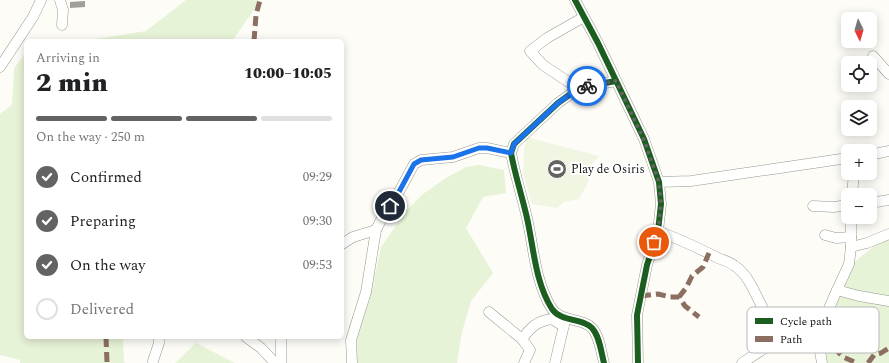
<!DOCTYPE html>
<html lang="en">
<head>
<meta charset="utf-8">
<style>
	:root { --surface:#fff; --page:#f6f6f6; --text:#202124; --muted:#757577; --line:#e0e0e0; --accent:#646362 }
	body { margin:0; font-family:Spectral,serif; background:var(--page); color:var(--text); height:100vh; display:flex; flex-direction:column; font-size:15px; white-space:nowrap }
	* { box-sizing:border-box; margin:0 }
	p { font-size:13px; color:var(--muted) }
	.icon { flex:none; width:22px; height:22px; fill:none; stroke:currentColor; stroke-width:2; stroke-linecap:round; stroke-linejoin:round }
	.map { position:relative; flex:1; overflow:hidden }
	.details { position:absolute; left:24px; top:39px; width:320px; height:300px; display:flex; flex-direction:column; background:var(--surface); border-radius:6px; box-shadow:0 2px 10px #0003 }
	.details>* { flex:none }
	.needle { width:26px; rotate:175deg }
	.tools { position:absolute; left:841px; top:12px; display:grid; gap:8px }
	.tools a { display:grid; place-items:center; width:36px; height:36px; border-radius:6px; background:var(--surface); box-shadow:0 2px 10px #0003; font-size:20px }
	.pin { position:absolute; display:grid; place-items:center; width:34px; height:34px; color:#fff; margin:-17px; border:2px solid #fff; border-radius:50%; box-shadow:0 1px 4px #0007 }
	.courier { position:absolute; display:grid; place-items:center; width:40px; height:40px; margin:-20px; border:3px solid #1a73e8; border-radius:50%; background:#fff; color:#222; box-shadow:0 1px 5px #0007 }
	.head em { font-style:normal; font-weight:800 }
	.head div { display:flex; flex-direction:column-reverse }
	.head { display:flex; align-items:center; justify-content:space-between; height:68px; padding:0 12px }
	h1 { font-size:26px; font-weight:800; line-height:30px }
	.bar { display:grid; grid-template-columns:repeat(4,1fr); gap:6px 4px; align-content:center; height:48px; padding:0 12px }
	.bar i { height:5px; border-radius:3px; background:var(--line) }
	.bar .active { background:var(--accent) }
	.bar p { grid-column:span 4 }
	ol { padding:0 12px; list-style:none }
	li { display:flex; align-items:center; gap:12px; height:44px }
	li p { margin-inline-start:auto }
	li .icon { padding:4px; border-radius:50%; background:var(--accent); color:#fff; stroke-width:4 }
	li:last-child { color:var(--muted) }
	li i { width:22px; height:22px; border:2px solid var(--line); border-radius:50% }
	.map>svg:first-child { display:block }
	.green { fill:#e7f3d7 }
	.pitch { fill:#f0f6e1 }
	.building { fill:#a19f9c }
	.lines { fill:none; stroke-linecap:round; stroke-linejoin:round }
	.minor-casing { stroke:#979795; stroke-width:11 }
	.minor { stroke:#fffffe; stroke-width:10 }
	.quiet { stroke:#8d6e63; stroke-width:5; stroke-dasharray:10 5; stroke-linecap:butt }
	.cycleway-casing { stroke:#fff; stroke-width:8 }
	.cycleway { stroke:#1b5e20; stroke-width:6 }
	.done { stroke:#646362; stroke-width:4; stroke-dasharray:0 7.2 }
	.route { stroke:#1a73e8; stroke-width:5 }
	.labels { text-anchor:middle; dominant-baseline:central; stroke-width:4; stroke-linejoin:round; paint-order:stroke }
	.poi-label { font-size:12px; fill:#111; stroke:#fff; text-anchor:start }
	.key { fill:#fff; stroke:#b8b8b8; stroke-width:1 }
	.key-label { font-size:11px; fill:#111 }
</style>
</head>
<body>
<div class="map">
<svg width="889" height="363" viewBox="0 0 889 363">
	<rect width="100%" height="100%" fill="#fdfcf7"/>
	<g class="green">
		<path d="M186,0H258L256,7L232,41H83L146,31Z"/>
		<path d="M26,53V337H123L124,362L127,363H20V360L0,355V114L12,105L14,68Z"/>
		<path d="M479,165L504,170L506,193L483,197L466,228L493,273L471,301L462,332L457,363H357V339L370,298L381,247L406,211L423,194L446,178L466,167Z"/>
		<path d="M889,234V363H828L820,333L846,269Z"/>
		<path d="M196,343L235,363H175Z"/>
	</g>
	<path class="pitch" d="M526,137L599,156L591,165L588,183L579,199L564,202L557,208L532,204L523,173L524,150Z"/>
	<path class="building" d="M85,1V7L70,8V2Z"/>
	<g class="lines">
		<g class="minor-casing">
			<g id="minor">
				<path d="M60,0L63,10L62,25"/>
				<path d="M575,0L598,43L644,139L659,182L661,204L658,231L647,265L637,315L638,363"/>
				<path d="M873,56L889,74"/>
				<path d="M0,67L33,17L41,0"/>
				<path d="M579,89L543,65L530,51L547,38L584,17"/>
				<path d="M870,155L889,151"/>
				<path d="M659,182L691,181L848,158"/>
				<path d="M852,195L854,173"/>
				<path d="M870,203L889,200"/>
				<path d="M813,206L834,207L848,205"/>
				<path d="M658,231C678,239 697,247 716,257C722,260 730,262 735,266C757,281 759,317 781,330C786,334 809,334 817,335L822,363"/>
				<path d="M825,235L836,238L851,237"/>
				<path d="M342,244L353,237L376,230"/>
				<path d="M851,247L867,243L889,234"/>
				<path d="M837,290L849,264L851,247V217"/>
				<path d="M489,312L522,339"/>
				<path d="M817,335L819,326L826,315L837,290L859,296L889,301"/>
				<path d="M246,337L261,348L275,363"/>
				<path d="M281,337V363"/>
				<path d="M153,361L159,343V337"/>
				<path d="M352,363L351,340L366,292L376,230L384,214L400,190L414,164L421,160L453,157L479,148H487L511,153"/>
				<path d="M524,363L530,350L522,339C531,327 537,321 552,319L560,324L564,325"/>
				<path d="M555,363L564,325V319"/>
				<path d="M604,363C601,352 600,337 592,328C583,318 561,322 552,309C535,282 534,249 527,218C522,196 515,175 511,153L514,144L558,103L572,93L588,86L616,81"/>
				<path d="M742,363L768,346L782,331"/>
			</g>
		</g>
		<use href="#minor" class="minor"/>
		<g class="quiet">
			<path d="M254,41L256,15L260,0"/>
			<path d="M641,296L658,294L670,297H679L685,306L699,317"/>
			<path d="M679,297L686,288L692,276L703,267L709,253"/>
			<path d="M106,337L107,363"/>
			<path d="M819,344L835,349L843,357L857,363"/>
			<path d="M868,363L874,355L881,353L889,348"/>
		</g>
		<g class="cycleway-casing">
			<g id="cycleway">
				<path d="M575,0L598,43L644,139L659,182L661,204L658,231L647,265L637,315L638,363"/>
				<path d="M604,363C601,352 600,337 592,328C583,318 561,322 552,309C535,282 534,249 527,218C522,196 515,175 511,153L514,144L558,103L572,93L588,86L616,81"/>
			</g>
		</g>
		<use href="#cycleway" class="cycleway"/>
	</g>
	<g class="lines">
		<path class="done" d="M587,86L616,81L644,140L659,182L661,204L658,231L654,242"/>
		<path class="route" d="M390,206L400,190L414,164L421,160L453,157L479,148H487L511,153L514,144L558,103L572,93L587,86"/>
	</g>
	<defs>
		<g id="stadium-disc" transform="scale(1)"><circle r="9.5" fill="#646362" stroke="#fff"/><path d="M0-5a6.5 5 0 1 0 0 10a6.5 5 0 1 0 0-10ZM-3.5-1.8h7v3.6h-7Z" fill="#fff"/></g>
	</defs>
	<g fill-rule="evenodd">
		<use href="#stadium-disc" x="557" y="169"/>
	</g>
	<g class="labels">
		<g class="poi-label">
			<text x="571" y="169">Play de Osiris</text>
		</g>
	</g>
	<rect x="747" y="307" width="132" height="46" rx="6" class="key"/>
	<rect x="755" y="318" width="18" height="6" fill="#1b5e20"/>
	<rect x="755" y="336" width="18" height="6" fill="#8d6e63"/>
	<g class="key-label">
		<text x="780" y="325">Cycle path</text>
		<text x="780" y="343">Path</text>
	</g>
</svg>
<div class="tools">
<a><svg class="needle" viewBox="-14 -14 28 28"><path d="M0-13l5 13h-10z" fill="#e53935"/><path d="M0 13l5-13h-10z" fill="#757577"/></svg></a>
<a><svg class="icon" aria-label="locate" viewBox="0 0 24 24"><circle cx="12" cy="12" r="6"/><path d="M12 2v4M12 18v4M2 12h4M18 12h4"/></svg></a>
<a><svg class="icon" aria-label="layers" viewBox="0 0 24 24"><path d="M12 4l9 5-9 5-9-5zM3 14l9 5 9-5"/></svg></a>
<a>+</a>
<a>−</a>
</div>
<div class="pin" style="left:654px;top:242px;background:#ea580c"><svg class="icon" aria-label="bag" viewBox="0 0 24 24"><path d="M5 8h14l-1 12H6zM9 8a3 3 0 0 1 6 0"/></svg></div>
<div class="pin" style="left:390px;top:206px;background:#1f2937"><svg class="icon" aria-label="home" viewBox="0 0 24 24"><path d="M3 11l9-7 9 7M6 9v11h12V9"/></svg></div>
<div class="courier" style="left:587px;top:86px"><svg class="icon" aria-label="bike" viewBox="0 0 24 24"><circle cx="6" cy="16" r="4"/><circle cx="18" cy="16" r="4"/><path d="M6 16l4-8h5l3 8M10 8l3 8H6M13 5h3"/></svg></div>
<section class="details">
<div class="head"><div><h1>2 min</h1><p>Arriving in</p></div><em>10:00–10:05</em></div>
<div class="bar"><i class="active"></i><i class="active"></i><i class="active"></i><i></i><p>On the way · 250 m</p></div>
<ol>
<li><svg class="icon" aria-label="check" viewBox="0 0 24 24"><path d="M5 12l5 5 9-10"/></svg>Confirmed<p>09:29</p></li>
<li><svg class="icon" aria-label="check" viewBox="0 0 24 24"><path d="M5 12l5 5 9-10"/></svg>Preparing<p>09:30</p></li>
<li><svg class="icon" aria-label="check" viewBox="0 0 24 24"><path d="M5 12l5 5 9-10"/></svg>On the way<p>09:53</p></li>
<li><i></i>Delivered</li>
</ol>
</section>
</div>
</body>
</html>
